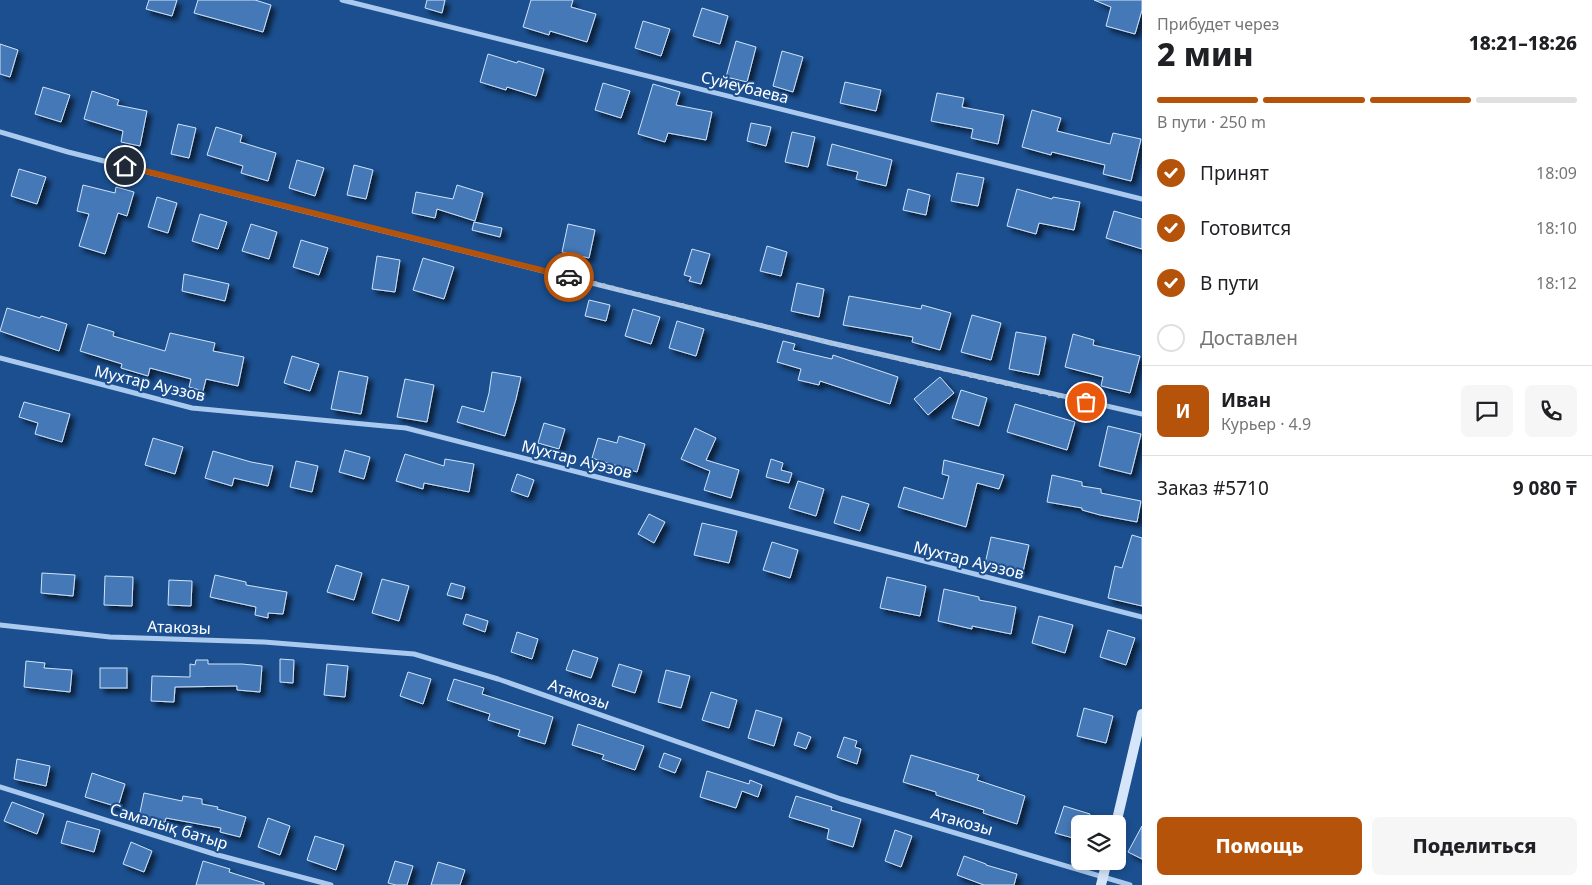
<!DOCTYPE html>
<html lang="ru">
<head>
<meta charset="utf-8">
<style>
	:root { --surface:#fff; --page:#f6f6f6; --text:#202124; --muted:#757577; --line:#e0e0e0; --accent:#b45309 }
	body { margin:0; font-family:"Noto Sans",sans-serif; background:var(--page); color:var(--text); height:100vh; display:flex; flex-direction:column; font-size:19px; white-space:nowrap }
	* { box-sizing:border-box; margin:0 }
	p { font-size:16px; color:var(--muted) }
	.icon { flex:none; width:28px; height:28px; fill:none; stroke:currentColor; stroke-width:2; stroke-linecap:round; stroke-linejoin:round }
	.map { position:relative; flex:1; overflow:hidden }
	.details { display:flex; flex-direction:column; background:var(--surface); width:450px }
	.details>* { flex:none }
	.buttons { position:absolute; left:1071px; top:815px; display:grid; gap:10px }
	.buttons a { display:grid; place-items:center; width:55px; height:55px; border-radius:8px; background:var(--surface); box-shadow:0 2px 8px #0003; font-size:25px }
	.pin { position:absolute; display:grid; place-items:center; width:42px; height:42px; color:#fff; margin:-21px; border:2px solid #fff; border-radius:50%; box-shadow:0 1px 5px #0007 }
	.courier { position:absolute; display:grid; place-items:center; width:50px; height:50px; margin:-25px; border:4px solid #b45309; border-radius:50%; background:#fff; color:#222; box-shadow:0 1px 6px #0007 }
	.head em { font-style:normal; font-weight:800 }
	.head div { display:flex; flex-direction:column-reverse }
	.head { display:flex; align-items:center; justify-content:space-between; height:85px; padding:0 15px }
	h1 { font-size:32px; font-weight:800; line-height:38px }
	.bar { display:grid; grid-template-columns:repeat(4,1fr); gap:8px 5px; align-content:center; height:60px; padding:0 15px }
	.bar i { height:6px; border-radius:4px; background:var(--line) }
	.bar .current { background:var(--accent) }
	.bar p { grid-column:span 4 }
	.line { display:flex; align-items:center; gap:12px; padding:0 15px; border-top:1px solid var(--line) }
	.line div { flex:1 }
	.round { display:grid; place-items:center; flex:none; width:52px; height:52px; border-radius:8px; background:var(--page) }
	ol { padding:0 15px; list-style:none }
	li { display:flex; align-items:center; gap:15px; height:55px }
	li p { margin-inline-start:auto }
	li .icon { padding:5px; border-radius:50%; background:var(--accent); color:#fff; stroke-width:4 }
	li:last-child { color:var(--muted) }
	li i { width:28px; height:28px; border:2px solid var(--line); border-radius:50% }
	.cta { display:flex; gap:10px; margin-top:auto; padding:10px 15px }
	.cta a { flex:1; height:58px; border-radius:8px; background:var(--accent); color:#fff; font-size:20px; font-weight:800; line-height:58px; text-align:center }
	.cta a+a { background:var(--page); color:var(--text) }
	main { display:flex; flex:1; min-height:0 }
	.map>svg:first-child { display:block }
	.building { fill:#4478b7; stroke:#cfe3fa; filter:url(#shadow) }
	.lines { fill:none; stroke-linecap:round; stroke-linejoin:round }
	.street { stroke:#a9c9ee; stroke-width:5 }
	.secondary { stroke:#d6e6fa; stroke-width:10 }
	.done { stroke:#afc1d8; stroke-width:5; stroke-dasharray:0 9 }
	.route { stroke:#b45309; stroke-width:6 }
	.labels { text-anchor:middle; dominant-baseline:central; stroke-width:4; stroke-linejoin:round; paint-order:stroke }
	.street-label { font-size:16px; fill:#fff; stroke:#1b4f8f }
</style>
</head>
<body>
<main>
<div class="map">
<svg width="1142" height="885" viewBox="0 0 1142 885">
	<defs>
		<filter id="shadow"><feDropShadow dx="4.5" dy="4.5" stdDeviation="2.5" flood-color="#0009"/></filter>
	</defs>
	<rect width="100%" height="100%" fill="#1b4f8f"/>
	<g class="building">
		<path d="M149,0H177L172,16L146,9Z"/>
		<path d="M198,0H255L271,5L263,32L194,13Z"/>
		<path d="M427,0H445L442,13L425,8Z"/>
		<path d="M531,0H573L571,7L596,14L587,42L550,31L549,35L523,27Z"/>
		<path d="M1094,0H1142V10L1135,34L1106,26L1111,7Z"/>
		<path d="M702,8L728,16L720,44L693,36Z"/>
		<path d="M643,21L670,29L661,56L635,48Z"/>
		<path d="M736,41L756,47L747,82L726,77Z"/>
		<path d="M0,44L18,50L10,77L0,74Z"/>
		<path d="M782,51L803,57L793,92L773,86Z"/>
		<path d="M488,54L517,63L518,61L544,69L536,96L507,87L506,90L480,82Z"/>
		<path d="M845,82L881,90L876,111L840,103Z"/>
		<path d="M603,83L630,91L621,118L595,110Z"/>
		<path d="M653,84L680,92L676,105L712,112L706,140L668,133L665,142L638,134Z"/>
		<path d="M43,87L70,95L61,122L35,114Z"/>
		<path d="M92,91L119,100L117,105L147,111L140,146L121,142L123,131L84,119Z"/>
		<path d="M937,93L964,98L962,107L1004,115L998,144L971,138L973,129L931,121Z"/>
		<path d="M1032,110L1061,118L1057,131L1110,144L1113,133L1141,139L1131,181L1103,174L1105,165L1052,152L1051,155L1022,147Z"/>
		<path d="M751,123L771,127L766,146L747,141Z"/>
		<path d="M178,124L196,128L189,158L171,154Z"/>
		<path d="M216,127L242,135L240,142L276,153L268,181L241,173L243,166L207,155Z"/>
		<path d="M792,132L815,137L808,167L785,162Z"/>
		<path d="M832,144L892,160L886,186L856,179L858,172L827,165Z"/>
		<path d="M297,160L324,168L315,196L289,188Z"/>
		<path d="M354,165L373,170L366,199L347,195Z"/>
		<path d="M19,169L46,177L37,204L11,196Z"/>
		<path d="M957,173L984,178L978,206L951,201Z"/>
		<path d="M83,185L115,193L116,187L134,192L127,216L118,213L105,254L79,246L89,214L77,211Z"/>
		<path d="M457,185L483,193L475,221L437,209L435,218L412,213L416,192L453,199Z"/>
		<path d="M908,189L930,195L926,215L903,210Z"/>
		<path d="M1017,189L1052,199L1053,197L1080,202L1074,230L1039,223L1036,234L1007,226Z"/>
		<path d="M157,197L177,203L168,233L148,227Z"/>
		<path d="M1114,211L1142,219V249L1106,238Z"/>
		<path d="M200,214L227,222L218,249L192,241Z"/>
		<path d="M474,222L502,228L500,237L472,230Z"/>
		<path d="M251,224L277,232L269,259L242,251Z"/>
		<path d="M568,224L595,230L589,258L562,252Z"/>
		<path d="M301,240L328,248L319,275L293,267Z"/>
		<path d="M767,246L787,252L781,276L760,271Z"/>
		<path d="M692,249L710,254L701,284L689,281L691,277L684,275Z"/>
		<path d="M377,256L400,260L395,292L372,289Z"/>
		<path d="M423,258L454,267L444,299L413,290Z"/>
		<path d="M184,274L229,284L225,301L182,291Z"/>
		<path d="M797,283L824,289L819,317L791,311Z"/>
		<path d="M849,296L921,309L922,305L951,313L940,350L912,342L913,337L843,325Z"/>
		<path d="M589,300L610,305L606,321L585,316Z"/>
		<path d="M7,308L40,318L41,316L67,324L59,351L0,331Z"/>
		<path d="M633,309L660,317L651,344L625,336Z"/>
		<path d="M972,315L1001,323L991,360L961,352Z"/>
		<path d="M677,321L704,329L696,356L669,348Z"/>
		<path d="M88,324L114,332L113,336L165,351L170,333L215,343L213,351L244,357L238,386L206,379L203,391L189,387L191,379L150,368L148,376L121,368L122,364L80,351Z"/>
		<path d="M1016,332L1046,337L1039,375L1009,369Z"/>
		<path d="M1073,334L1094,340L1093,345L1140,356L1130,393L1101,386L1103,377L1065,367Z"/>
		<path d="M783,341L795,344L793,350L832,359L833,355L898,377L890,404L820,381L819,385L798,380L801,369L777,362Z"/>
		<path d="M292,356L319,364L310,391L284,383Z"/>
		<path d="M339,371L368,377L361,414L331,409Z"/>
		<path d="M492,372L521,377L516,399L505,436L457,422L462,406L484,412L489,393Z"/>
		<path d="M940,377L954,393L928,415L914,399Z"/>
		<path d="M405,379L434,385L427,422L397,417Z"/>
		<path d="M961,390L987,398L979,426L952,418Z"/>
		<path d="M24,402L70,414L62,442L35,434L38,423L19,417Z"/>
		<path d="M1015,404L1075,422L1067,450L1007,432Z"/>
		<path d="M544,423L565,429L559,449L538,443Z"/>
		<path d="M1108,426L1141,434L1131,474L1099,466Z"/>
		<path d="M695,428L716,438L706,460L739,470L731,498L704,490L710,471L681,459Z"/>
		<path d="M619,436L645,444L637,472L592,458L598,438L617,443Z"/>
		<path d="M153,438L183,447L175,474L145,465Z"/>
		<path d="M345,450L370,457L364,479L339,472Z"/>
		<path d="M213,451L251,462L273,466L268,486L234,478L232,486L205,478Z"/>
		<path d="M405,454L444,466L445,459L474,464L469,492L424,483L423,489L396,481Z"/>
		<path d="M771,459L783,463L781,470L792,473L789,483L766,477Z"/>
		<path d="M944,460L1004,475L999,489L977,483L966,527L898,507L904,487L943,499L949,476L942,474Z"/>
		<path d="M296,461L318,466L312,492L290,487Z"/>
		<path d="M517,474L534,480L528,497L511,491Z"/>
		<path d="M1052,475L1082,482V486L1101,489V493L1141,501L1137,522L1100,515L1082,510V508L1047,502Z"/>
		<path d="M798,481L824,489L816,516L789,508Z"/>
		<path d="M842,496L869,504L860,531L834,523Z"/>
		<path d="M649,514L665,522L654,543L638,534Z"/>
		<path d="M702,523L737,531L729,563L694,555Z"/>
		<path d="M1132,535L1142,538V606L1108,598L1115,566L1122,568Z"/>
		<path d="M991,537L1029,545L1023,572L985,564Z"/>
		<path d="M772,542L798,550L790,578L763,570Z"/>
		<path d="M336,565L362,573L354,600L327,592Z"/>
		<path d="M42,573L75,575L73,596L41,593Z"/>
		<path d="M215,575L246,582V585L287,592L283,614L268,613V618L255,615L256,607L210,597Z"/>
		<path d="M105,576L133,577L132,606L104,605Z"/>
		<path d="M887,577L926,586L920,616L880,608Z"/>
		<path d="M382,579L409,586L399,621L372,613Z"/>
		<path d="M169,580L192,581L191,606L168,605Z"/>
		<path d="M451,583L465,587L462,599L447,595Z"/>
		<path d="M944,589L979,597V600L1016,607L1011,634L972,626V629L938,621Z"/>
		<path d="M466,614L488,621L485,632L463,624Z"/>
		<path d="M1039,616L1073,625L1065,653L1032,643Z"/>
		<path d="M1108,630L1135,638L1126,665L1100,657Z"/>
		<path d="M517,632L538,639L532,659L511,652Z"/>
		<path d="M573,650L598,658L591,678L566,670Z"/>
		<path d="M280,659L294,660L293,683L280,682Z"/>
		<path d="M196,660H208V664H242L262,666L260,692L237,690V686L175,687L174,702L151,701L152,676L190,677V664L195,665Z"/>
		<path d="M26,661L45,663L44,668L72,670L70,692L24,687Z"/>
		<path d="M327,664L348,666L345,697L324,695Z"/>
		<path d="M619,664L642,671L635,693L612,686Z"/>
		<rect x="100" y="668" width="27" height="20"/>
		<path d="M666,670L690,676L681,708L658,702Z"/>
		<path d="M408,672L431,679L423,704L400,696Z"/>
		<path d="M454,679L484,688L482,694L553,717L545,744L518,736L520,730L488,720L490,714L447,700Z"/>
		<path d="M711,692L737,700L729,728L702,720Z"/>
		<path d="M1084,708L1113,716L1106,743L1077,736Z"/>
		<path d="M756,710L782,718L774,746L748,738Z"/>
		<path d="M578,724L644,746L635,770L602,759L604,755L572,745Z"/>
		<path d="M798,732L811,737L806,749L794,745Z"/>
		<path d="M844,737L857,741L855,747L861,749L857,764L837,757Z"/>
		<path d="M664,753L681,759L675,773L659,767Z"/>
		<path d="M911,755L979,775L977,780L1025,796L1017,824L983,813L984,810L936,795V792L903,782Z"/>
		<path d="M17,759L50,766L46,786L14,779Z"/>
		<path d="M707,771L749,784L750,780L762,785L758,797L742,791L736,808L700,797Z"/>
		<path d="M92,773L125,784L118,807L85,797Z"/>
		<path d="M144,793L182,801L183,796L202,799V804L218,807L217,809L246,817L240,837L220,832L221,828L204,825L166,818L165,822L139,817Z"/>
		<path d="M796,796L832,807L831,810L861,819L853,847L827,839L829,829L789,817Z"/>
		<path d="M12,802L44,814L37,834L4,821Z"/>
		<path d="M1064,806L1090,814L1087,824H1080V840L1055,833Z"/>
		<path d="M268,818L290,826L280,855L258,847Z"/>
		<path d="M67,821L100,830L94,852L61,843Z"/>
		<path d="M1142,826V859L1128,852Z"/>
		<path d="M895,830L912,836L901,867L885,861Z"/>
		<path d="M315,836L344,845L336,870L307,860Z"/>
		<path d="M131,842L152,851L144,872L123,864Z"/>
		<path d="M964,856L986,864V865L1017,874L1014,885H984L957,875Z"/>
		<path d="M203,861L230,869L229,872L264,883V885H196Z"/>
		<path d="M395,861L413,866L407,885H396L388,883Z"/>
		<path d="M438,862L465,870L460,885H431Z"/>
	</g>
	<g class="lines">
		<g class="street">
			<path d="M342,0L1142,199"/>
			<path d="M0,132L68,152L827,342L1142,414"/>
			<path d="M0,358L192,408L406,428L1142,617"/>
			<path d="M0,625L110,637L264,642L414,654L498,679L841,799L1130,885"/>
			<path d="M0,787L214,854L331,885"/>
		</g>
		<g class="secondary">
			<path d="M1116,824L1142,714"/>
			<path d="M1101,885L1107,861"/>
		</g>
	</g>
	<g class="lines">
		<path class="done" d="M569,277L827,342L1086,402"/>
		<path class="route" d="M125,166L569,277"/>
	</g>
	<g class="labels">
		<g class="street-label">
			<text transform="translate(745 87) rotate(14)">Суйеубаева</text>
			<text transform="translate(150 383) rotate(13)">Мухтар Ауэзов</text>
			<text transform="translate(577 459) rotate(14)">Мухтар Ауэзов</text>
			<text transform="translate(969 560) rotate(14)">Мухтар Ауэзов</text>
			<text transform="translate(179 627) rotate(2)">Атакозы</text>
			<text transform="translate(579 694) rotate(19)">Атакозы</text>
			<text transform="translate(962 821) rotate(16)">Атакозы</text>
			<text transform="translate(169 826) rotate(17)">Самалық батыр</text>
		</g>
	</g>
</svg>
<div class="buttons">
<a><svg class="icon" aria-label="layers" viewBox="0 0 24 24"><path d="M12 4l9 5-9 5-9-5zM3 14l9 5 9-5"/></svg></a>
</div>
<div class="pin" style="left:1086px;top:402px;background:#ea580c"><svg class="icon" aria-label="bag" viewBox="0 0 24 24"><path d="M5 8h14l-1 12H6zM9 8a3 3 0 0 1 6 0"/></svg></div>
<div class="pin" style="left:125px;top:166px;background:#1f2937"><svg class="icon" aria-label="home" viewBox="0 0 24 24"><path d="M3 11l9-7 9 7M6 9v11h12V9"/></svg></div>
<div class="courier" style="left:569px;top:277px"><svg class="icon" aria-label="car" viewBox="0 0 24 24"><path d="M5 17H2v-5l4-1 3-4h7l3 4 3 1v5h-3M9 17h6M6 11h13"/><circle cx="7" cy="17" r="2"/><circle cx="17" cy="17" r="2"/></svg></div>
</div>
<section class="details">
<div class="head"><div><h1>2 мин</h1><p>Прибудет через</p></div><em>18:21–18:26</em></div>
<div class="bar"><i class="current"></i><i class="current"></i><i class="current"></i><i></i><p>В пути · 250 m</p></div>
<ol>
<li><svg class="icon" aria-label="check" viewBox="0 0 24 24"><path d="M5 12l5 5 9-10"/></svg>Принят<p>18:09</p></li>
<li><svg class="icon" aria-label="check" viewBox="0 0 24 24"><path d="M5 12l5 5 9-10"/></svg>Готовится<p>18:10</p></li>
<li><svg class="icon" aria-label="check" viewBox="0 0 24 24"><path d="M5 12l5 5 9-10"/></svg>В пути<p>18:12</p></li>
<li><i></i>Доставлен</li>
</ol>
<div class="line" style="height:90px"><b class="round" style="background:var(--accent);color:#fff">И</b><div><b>Иван</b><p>Курьер · 4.9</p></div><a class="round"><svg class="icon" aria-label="chat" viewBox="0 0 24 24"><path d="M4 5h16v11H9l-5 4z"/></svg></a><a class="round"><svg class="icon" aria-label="phone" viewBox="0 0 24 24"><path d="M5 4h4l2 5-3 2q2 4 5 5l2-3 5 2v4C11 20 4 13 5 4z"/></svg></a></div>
<div class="line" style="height:65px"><div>Заказ #5710</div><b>9 080 ₸</b></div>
<div class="cta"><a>Помощь</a><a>Поделиться</a></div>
</section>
</main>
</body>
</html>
